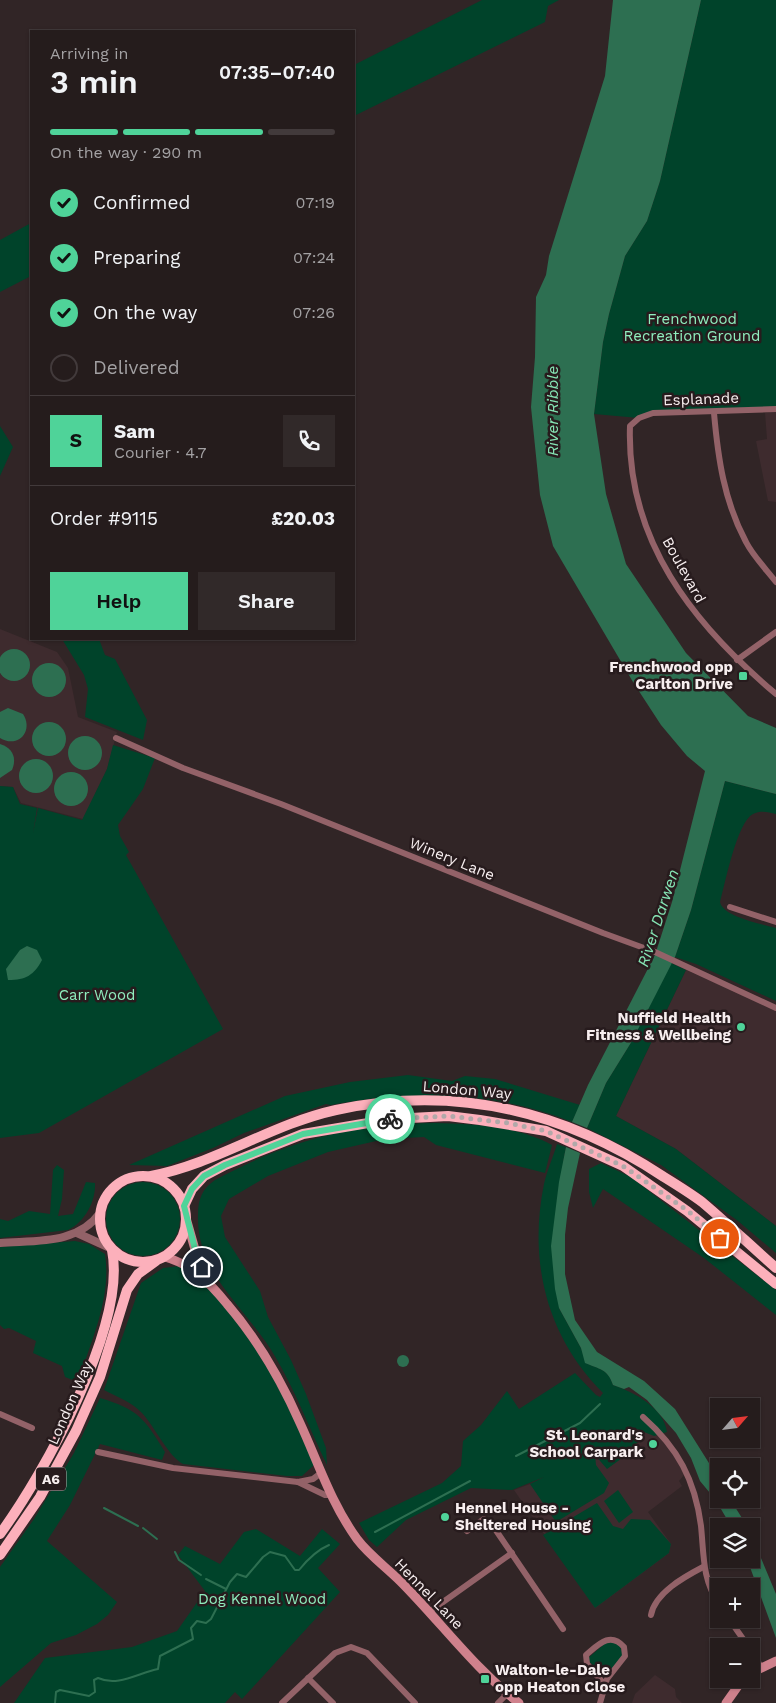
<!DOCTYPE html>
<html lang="en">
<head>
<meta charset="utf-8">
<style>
	:root { --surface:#251c1c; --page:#312929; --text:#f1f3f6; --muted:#a3a1a3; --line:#423a3b; --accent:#4fd399 }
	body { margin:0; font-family:"Work Sans",sans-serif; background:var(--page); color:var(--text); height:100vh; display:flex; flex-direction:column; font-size:19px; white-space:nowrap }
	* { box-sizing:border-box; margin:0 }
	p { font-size:16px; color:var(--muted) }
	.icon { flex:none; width:28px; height:28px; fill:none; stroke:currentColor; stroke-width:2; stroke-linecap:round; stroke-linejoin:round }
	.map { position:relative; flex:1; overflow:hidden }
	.sheet { position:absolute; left:30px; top:30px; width:325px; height:610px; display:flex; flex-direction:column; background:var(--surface); border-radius:0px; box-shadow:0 1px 4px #0004,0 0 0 1px var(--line) }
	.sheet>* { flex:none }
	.needle { width:32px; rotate:62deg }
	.fabs { position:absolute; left:710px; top:1398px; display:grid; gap:10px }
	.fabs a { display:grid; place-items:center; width:50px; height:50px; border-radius:0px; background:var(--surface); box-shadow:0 1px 4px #0004,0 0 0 1px var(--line); font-size:25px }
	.pin { position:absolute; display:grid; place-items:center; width:42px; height:42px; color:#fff; margin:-21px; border:2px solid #fff; border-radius:50%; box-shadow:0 1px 5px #0007 }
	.courier { position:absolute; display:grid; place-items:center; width:50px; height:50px; margin:-25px; border:4px solid #4fd399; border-radius:50%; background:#fff; color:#222; box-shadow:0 1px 6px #0007 }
	.summary em { font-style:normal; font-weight:600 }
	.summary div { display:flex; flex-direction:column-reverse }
	.summary { display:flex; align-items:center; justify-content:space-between; height:85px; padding:0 20px }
	h1 { font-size:32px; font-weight:600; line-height:38px }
	.bar { display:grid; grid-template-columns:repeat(4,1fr); gap:8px 5px; align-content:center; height:60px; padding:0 20px }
	.bar i { height:6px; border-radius:4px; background:var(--line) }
	.bar .on { background:var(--accent) }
	.bar p { grid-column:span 4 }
	.line { display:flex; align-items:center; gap:12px; padding:0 20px; border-top:1px solid var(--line) }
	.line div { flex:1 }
	.round { display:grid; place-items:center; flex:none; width:52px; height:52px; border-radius:0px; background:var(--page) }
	ol { padding:0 20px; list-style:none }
	li { display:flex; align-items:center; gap:15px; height:55px }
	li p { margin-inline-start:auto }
	li .icon { padding:5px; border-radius:50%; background:var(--accent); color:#111; stroke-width:4 }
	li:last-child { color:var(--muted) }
	li i { width:28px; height:28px; border:2px solid var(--line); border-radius:50% }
	.button { display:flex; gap:10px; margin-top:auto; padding:10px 20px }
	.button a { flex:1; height:58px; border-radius:0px; background:var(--accent); color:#111; font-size:20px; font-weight:600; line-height:58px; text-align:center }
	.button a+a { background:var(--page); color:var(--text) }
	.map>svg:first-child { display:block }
	.built { fill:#3e2b2e }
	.green { fill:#00432a }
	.water { fill:#2d6f51 }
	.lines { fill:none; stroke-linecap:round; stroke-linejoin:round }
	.stream { stroke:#2d6f51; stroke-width:2 }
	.minor { stroke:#936268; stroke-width:6 }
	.tertiary { stroke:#936268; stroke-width:8 }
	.secondary { stroke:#cf818c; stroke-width:9 }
	.trunk { stroke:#fcb0bb; stroke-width:10 }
	.done { stroke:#b2a8a9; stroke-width:5; stroke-dasharray:0 9 }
	.route { stroke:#4fd399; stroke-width:6 }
	.poi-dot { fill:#4fd399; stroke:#271b1d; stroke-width:2 }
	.labels { text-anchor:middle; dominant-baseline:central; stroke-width:5; stroke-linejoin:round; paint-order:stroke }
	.shield { fill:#271b1d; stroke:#b9afb0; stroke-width:1 }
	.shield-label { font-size:14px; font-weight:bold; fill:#f7eeef }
	.park-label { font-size:15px; fill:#8feebe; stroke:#271b1d }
	.street-label { font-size:15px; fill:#f7eeef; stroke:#271b1d }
	.poi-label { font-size:15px; font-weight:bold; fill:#f7eeef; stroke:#271b1d; text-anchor:end }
	.water-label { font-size:16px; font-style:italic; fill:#86e5b5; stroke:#271b1d }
</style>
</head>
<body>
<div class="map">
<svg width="776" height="1703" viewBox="0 0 776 1703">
	<rect width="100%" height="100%" fill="#312526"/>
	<g class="built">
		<path d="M776,411V502L768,501L756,441L767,439L765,413Z"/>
		<path d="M0,629L57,652L68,668L78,717L117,732L107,769L83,819L21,803L13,787L0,786Z"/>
		<path d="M686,970L776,1009V1226L676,1149L616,1116Z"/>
		<path d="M630,1414L663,1440L681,1467L684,1475L679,1481L682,1486L648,1512L671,1544L669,1553L595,1608L514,1490L538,1481L564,1466Z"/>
		<path d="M655,1675L675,1689L676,1697L682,1703H632L635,1694Z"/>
	</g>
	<g class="green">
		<path d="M482,0H559L548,6L545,22L354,116V65Z"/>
		<path d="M701,0H776V409L653,413L639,418L594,414L603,342L609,314L625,256L647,221L660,181Z"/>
		<path d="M31,223V276L0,292V240Z"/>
		<path d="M0,426L13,447L0,476Z"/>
		<path d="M62,639H99L105,655L115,659L147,720L143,740L85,717L88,689L84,675Z"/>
		<path d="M113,745L155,758L143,789L118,825L120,836L129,852L126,855L223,1029L39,1133L0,1138V786L13,787L20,804L37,808L33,833L38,808L82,820L107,769Z"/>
		<path d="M725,781L776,794V814C768,812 761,810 753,814C737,822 725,884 720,902C723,917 762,924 776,928V1001L696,964L675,957L691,910Z"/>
		<path d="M671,963L686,970L616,1116L676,1149L776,1226V1253L738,1221L661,1165L587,1128L606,1083L632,1041Z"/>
		<path d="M408,1075L452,1081L465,1076L495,1079L580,1105L572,1122C495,1091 412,1090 331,1105L326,1104L244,1133L213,1148L167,1166L129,1165L285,1096L350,1082Z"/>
		<path d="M435,1123C474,1124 517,1126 552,1145L545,1173L436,1145L424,1137L385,1139L328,1152L268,1176L229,1199L221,1216L225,1237L260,1291L268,1317L291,1360L306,1394L326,1448L327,1465C310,1430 296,1392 276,1358C249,1310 196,1275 198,1215C198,1199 202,1189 215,1180C290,1140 350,1124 435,1123Z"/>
		<path d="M557,1144L566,1147L563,1163L559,1308L581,1348L586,1363C599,1369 608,1369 613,1385C634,1392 664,1408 667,1432L654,1436L634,1428L643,1439L634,1445L636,1448L607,1469L595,1455L596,1465L609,1483L604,1493L556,1522L530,1484L544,1477L512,1490L471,1488L406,1520L377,1547L369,1540L359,1523L442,1483L461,1466L463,1441L481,1425L507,1391L519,1409L575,1373L596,1395L600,1397L603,1393C547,1337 528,1262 544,1184C547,1171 553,1157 557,1144Z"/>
		<path d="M601,1163L631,1177L776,1290V1315L704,1258L603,1189L593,1208L589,1192V1169Z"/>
		<path d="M57,1165L64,1170L62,1199L58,1216L73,1214L86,1182L95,1183C96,1201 85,1222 68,1230L0,1238V1219L8,1221L29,1211L50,1214L53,1170Z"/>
		<circle cx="143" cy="1219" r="37"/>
		<path d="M75,1241L89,1244L105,1254C112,1297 91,1341 78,1382L65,1377L62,1366L33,1353L36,1341L9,1328L4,1329L0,1325V1247Z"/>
		<path d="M180,1266C247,1310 284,1393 314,1465L302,1476H287L183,1464C168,1456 155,1427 142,1413C132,1402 117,1397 104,1390L141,1283L163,1268Z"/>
		<path d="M100,1398C138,1409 145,1419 165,1452L162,1460L100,1444L70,1505L47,1541L117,1602L108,1615L97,1624L76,1635L51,1643L0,1687V1567L34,1519L74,1453Z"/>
		<path d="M618,1490L633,1512L619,1523L604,1501Z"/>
		<path d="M597,1503L613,1526L623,1529L631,1519L650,1520L671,1544L669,1553L595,1608L543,1535Z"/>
		<path d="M256,1529L300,1556L322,1529L340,1544L318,1568L340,1592L242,1699L235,1692L225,1703H14L45,1658L132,1647L177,1631L205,1591L178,1555L185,1546L220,1564L244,1532Z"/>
		<path d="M608,1641L620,1645L623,1656L604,1677L587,1659Z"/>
	</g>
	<g class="water">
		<path d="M613,0H701L660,181L647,221L625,256L609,314L603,342L594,414L606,494L626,564L686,653L748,716L776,728V794L725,781L691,910L675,957L632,1041L606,1083L587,1128L572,1122L588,1085L655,955L672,902L705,771L687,756L661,725L633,682L553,546L540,495L531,407L535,357L536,297L546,275L549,256L605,76Z"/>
		<circle cx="14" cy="665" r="16"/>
		<circle cx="49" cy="680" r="17"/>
		<path d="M8,708L23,714C34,731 18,749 0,738V712Z"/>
		<circle cx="49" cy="739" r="17"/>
		<circle cx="85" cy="753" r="17"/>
		<path d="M0,744C13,748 17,758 12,770L0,778Z"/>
		<circle cx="36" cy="776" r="17"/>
		<circle cx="71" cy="789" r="17"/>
		<path d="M27,946L37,950L42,960C34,975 26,980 8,980L6,969L20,950Z"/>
		<path d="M566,1147L580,1153L568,1208L565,1235V1274L575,1320L597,1352L644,1381L675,1409L719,1479V1499H730L747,1526H731L715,1499L700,1481L691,1458L676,1433L647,1400L629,1387L624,1389L613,1385C608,1369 599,1369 585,1363L581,1348L559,1308L555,1289L551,1246L559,1182Z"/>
		<circle cx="403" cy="1361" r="6"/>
		<path d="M751,1534L776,1594V1638L747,1559H751Z"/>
	</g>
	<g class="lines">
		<g class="stream">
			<path d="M516,1456L580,1423L600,1404"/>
			<path d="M104,1508L138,1526"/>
			<path d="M143,1528L157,1539"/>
			<path d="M375,1532L470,1481"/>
			<path d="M175,1552L179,1560L201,1575"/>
			<path d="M206,1579L226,1589"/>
			<path d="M55,1703L56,1692L60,1690L89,1696L95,1692L94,1680L98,1678C118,1687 138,1673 158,1669L160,1656L193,1639L191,1628L197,1621L206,1623L211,1619L230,1582L237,1574L246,1577L263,1557L270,1552L285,1556L295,1570H299C307,1560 317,1550 329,1545"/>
		</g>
		<g class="minor">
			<path d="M776,409L653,413L639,418L630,426C626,540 693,624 776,694"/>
			<path d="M714,413C718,458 724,501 746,542C753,556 766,569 776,582"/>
			<path d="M737,660L776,632"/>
			<path d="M116,738L183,768L281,804L603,933L655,952L776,1008"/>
			<path d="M730,907L776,922"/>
			<path d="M0,1414L32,1428"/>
			<path d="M643,1417C678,1448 695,1480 701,1526C704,1555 702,1579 719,1604"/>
			<path d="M98,1452L173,1468L298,1482L313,1479L321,1473"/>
			<path d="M298,1482L325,1495H331"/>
			<path d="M467,1531L484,1519L493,1526L563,1629"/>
			<path d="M429,1612L512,1553"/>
			<path d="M651,1615C655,1593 684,1577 703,1567"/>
			<path d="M729,1619L748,1646"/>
			<path d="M751,1652L762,1668"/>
			<path d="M308,1678L333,1703"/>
			<path d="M282,1703L335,1653L351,1647L367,1653L415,1703"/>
			<path d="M498,1703L507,1694"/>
			<path d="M600,1703L607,1679L625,1656L624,1647C610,1631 598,1645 586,1655L587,1664L604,1684"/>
		</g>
		<g class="tertiary">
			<path d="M77,1233L110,1248"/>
			<path d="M0,1243C35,1240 77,1245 100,1213"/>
		</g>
		<g class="secondary">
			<path d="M186,1218L196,1253L207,1279"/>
			<path d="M165,1257C193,1265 209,1282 227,1304C258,1340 281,1380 300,1423C318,1462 331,1503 357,1539C369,1555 386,1567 400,1581C440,1621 474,1668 519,1703"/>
			<path d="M751,1673L776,1661"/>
			<path d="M726,1703L743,1679"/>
		</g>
		<g class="trunk">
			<circle cx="143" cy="1219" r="43"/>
			<path d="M151,1176C215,1164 272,1124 336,1110C455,1084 564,1111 664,1177C677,1185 690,1193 702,1202C727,1223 751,1246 776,1268"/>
			<path d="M184,1206L192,1189L204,1176L225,1165L303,1134L392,1119L448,1116L480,1120L546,1131L623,1166L687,1211L776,1284"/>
			<path d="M0,1534C44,1474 127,1325 112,1250"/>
			<path d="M0,1555L40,1497L76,1431L100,1377L127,1290L138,1274L156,1261"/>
		</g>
	</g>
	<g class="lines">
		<path class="done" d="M390,1119L448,1116L508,1123L546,1131L623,1166L688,1211L720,1238"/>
		<path class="route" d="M202,1267L196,1253L184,1206L192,1189L204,1176L225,1165L303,1134L390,1119"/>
	</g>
	<g class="poi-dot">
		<rect x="738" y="671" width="10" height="10" rx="2.5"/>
		<circle cx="741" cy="1027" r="5"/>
		<circle cx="653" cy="1444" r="5"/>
		<circle cx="445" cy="1517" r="5"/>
		<rect x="480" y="1674" width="10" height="10" rx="2.5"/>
	</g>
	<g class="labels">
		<rect class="shield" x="36" y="1467.5" width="30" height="23" rx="4"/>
		<g class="shield-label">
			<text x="51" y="1479">A6</text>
		</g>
		<g class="park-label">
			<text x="692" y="319">Frenchwood<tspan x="692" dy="17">Recreation Ground</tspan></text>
			<text x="97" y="995">Carr Wood</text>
			<text x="262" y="1599">Dog Kennel Wood</text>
		</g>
		<g class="street-label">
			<text transform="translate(701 399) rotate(-2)">Esplanade</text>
			<text transform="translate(684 570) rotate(61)">Boulevard</text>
			<text transform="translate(452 859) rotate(22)">Winery Lane</text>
			<text transform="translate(467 1090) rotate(5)">London Way</text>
			<text transform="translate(70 1403) rotate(-66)">London Way</text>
			<text transform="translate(429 1594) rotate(46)">Hennel Lane</text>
		</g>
		<g class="poi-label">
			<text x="733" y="667">Frenchwood opp<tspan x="733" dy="17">Carlton Drive</tspan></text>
			<text x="731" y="1018">Nuffield Health<tspan x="731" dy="17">Fitness &amp; Wellbeing</tspan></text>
			<text x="643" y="1435">St. Leonard's<tspan x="643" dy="17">School Carpark</tspan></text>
			<text x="455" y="1508" text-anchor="start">Hennel House -<tspan x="455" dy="17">Sheltered Housing</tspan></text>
			<text x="495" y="1670" text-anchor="start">Walton-le-Dale<tspan x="495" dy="17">opp Heaton Close</tspan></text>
		</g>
		<g class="water-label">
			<text transform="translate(552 411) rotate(-90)">River Ribble</text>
			<text transform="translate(658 918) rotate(-72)">River Darwen</text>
		</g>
	</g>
</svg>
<div class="fabs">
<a><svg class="needle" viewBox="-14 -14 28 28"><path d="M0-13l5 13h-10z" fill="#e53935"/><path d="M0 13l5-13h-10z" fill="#a3a1a3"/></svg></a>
<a><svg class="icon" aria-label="locate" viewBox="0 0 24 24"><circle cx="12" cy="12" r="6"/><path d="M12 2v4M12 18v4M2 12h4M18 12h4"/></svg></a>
<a><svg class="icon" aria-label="layers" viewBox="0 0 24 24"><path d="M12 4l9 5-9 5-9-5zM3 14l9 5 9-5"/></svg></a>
<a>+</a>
<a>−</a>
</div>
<div class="pin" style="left:720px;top:1238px;background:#ea580c"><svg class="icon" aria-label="bag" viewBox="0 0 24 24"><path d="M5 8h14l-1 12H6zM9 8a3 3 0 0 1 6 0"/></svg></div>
<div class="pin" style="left:202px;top:1267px;background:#1f2937"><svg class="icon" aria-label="home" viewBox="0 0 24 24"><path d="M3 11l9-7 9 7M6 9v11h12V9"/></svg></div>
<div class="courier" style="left:390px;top:1119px"><svg class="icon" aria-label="bike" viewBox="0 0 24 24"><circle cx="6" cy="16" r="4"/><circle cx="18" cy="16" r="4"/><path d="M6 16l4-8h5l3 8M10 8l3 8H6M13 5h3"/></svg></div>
<section class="sheet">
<div class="summary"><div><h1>3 min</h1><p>Arriving in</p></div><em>07:35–07:40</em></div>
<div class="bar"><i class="on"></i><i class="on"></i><i class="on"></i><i></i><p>On the way · 290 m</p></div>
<ol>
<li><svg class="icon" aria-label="check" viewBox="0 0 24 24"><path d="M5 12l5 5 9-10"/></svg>Confirmed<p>07:19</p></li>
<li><svg class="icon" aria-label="check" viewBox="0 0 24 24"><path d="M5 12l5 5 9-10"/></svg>Preparing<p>07:24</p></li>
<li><svg class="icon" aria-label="check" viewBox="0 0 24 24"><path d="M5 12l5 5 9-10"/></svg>On the way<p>07:26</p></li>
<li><i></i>Delivered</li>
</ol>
<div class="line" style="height:90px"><b class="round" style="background:var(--accent);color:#111">S</b><div><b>Sam</b><p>Courier · 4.7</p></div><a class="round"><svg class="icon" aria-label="phone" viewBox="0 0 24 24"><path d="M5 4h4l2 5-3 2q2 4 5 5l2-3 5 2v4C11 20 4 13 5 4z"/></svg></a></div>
<div class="line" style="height:65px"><div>Order #9115</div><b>£20.03</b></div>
<div class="button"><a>Help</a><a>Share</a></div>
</section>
</div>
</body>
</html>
